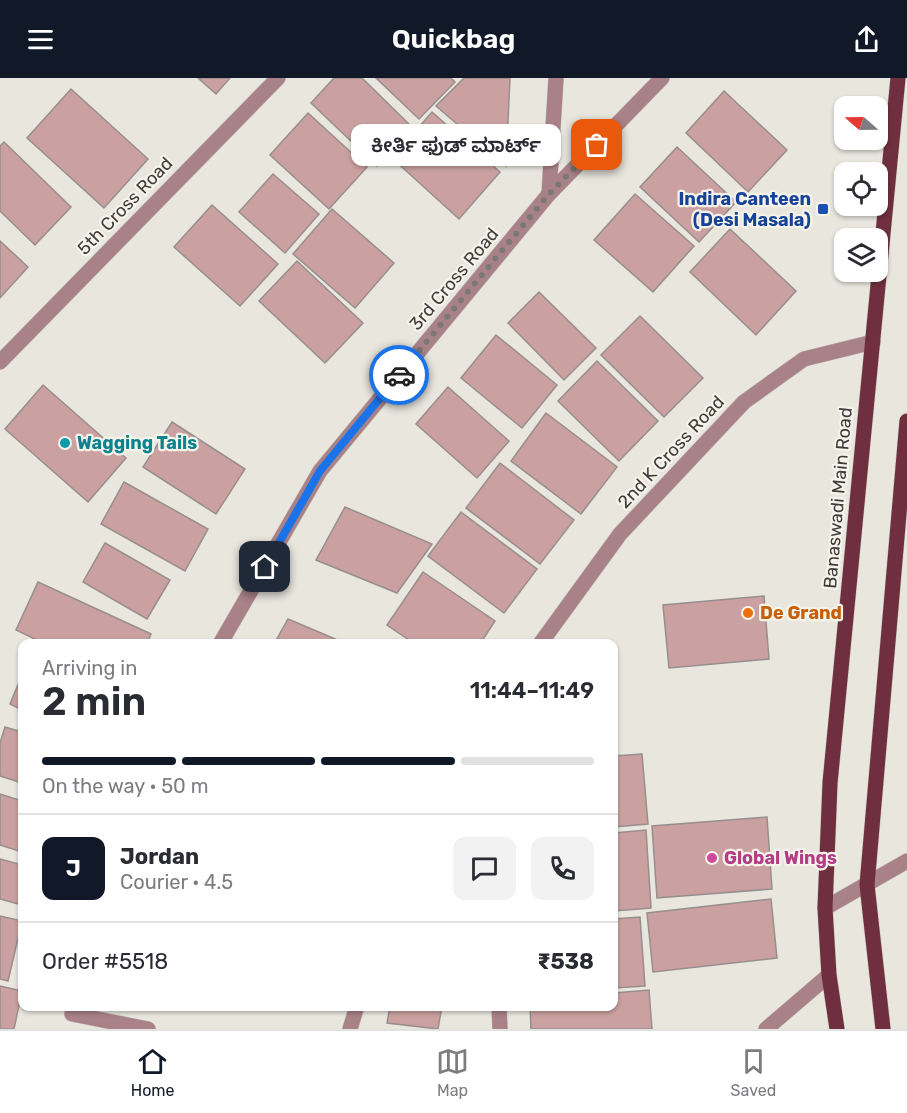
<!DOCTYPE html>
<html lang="en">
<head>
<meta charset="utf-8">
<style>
	:root { --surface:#fff; --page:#f2f2f3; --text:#2b2b33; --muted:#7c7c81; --line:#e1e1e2; --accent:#111827 }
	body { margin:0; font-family:Rubik,"Noto Sans Kannada",sans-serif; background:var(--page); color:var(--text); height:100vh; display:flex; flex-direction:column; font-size:22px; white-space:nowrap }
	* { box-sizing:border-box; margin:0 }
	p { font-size:20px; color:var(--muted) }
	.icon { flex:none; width:33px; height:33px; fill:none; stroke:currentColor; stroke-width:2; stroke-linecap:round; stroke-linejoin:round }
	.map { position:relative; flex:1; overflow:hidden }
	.panel { position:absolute; left:18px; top:561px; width:600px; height:372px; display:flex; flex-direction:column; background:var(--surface); border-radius:12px; box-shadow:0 2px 4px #0004 }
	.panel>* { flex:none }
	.needle { width:39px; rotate:290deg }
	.fabs { position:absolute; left:834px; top:18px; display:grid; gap:12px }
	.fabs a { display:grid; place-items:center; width:54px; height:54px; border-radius:12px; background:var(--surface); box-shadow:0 2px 4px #0004; font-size:30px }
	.pin { position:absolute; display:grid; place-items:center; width:51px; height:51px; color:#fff; margin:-26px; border-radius:12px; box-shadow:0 3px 9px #0006 }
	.courier { position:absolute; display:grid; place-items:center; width:60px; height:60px; margin:-30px; border:4px solid #1a73e8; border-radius:50%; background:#fff; color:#222; box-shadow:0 2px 8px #0007 }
	.bubble { position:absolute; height:42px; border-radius:12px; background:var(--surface); box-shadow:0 2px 4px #0004; font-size:20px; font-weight:600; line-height:42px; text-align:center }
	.overview em { font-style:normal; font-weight:600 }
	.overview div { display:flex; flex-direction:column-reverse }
	.overview { display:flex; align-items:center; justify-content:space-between; height:102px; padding:0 24px }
	h1 { font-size:39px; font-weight:600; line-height:45px }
	.bar { display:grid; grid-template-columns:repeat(4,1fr); gap:9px 6px; align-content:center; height:72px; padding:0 24px }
	.bar i { height:8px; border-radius:4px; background:var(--line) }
	.bar .on { background:var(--accent) }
	.bar p { grid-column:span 4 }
	.line { display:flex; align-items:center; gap:15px; padding:0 24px; border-top:2px solid var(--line) }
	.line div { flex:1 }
	.round { display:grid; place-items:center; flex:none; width:63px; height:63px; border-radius:12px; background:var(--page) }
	header { display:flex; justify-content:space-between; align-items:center; height:78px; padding:0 24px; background:var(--accent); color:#fff; font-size:27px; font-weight:600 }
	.tabs { display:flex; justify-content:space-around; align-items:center; height:84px; border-top:2px solid var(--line); background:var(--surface); font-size:16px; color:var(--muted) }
	.tabs a { display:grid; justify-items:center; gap:3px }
	.tabs .on { color:var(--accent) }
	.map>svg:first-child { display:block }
	.building { fill:#caa1a0; stroke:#988e8d; stroke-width:1.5 }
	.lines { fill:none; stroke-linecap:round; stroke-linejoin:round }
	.minor-casing { stroke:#c6c4bc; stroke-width:16 }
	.major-casing { stroke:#c6c4bc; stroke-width:16 }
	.minor { stroke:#a98288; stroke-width:15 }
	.major { stroke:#6f2f3e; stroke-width:15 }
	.done { stroke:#7a7872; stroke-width:6; stroke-dasharray:0 10.8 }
	.route { stroke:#1a73e8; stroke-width:8 }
	.transit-dot { fill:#1a4fb4; stroke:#f6f3ea; stroke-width:2 }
	.culture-dot { fill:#0f9aa8; stroke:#f6f3ea; stroke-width:2 }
	.food-dot { fill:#e8710a; stroke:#f6f3ea; stroke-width:2 }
	.hotel-dot { fill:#d1479c; stroke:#f6f3ea; stroke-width:2 }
	.labels { text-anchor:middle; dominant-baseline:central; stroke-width:4.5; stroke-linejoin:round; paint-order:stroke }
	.transit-label { font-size:18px; font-weight:bold; fill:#164399; stroke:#f6f3ea; text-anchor:end }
	.street-label { font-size:18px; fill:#3e3d39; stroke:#f6f3ea }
	.culture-label { font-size:18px; font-weight:bold; fill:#0d838f; stroke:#f6f3ea; text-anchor:start }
	.food-label { font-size:18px; font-weight:bold; fill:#c56008; stroke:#f6f3ea; text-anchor:start }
	.hotel-label { font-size:18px; font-weight:bold; fill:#b23c85; stroke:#f6f3ea; text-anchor:start }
</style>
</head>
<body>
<header><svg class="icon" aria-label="menu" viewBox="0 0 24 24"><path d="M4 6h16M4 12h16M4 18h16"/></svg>Quickbag<svg class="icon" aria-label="share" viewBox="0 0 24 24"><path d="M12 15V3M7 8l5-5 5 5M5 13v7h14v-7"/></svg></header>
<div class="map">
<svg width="907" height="951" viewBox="0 0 907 951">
	<rect width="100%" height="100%" fill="#e8e6dd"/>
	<g class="building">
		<path d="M198,0H230L216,16Z"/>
		<path d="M334,0H362L413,50L377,88L311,25Z"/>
		<path d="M376,0H451L455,4L419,41Z"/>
		<path d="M464,0H510L506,88L436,28Z"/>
		<path d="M71,11L148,81L104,130L27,60Z"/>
		<path d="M724,13L787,72L748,114L686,55Z"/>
		<path d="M432,34L500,94L459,141L392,80Z"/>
		<path d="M308,35L367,89L329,131L270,77Z"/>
		<path d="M4,64L71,129L35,167L0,133V68Z"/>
		<path d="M677,69L736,124L699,164L640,109Z"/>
		<path d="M273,96L319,136L285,175L239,134Z"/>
		<path d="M635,116L694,168L653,214L594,162Z"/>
		<path d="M212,127L278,186L240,228L174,169Z"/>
		<path d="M332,131L394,185L355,230L293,176Z"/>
		<path d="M730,151L796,213L756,257L690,194Z"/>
		<path d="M0,163L28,189L0,220Z"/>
		<path d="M297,183L363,245L325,285L259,223Z"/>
		<path d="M539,214L596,270L564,302L508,245Z"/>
		<path d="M640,238L703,300L664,339L601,277Z"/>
		<path d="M496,257L557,307L522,350L461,300Z"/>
		<path d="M597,283L658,343L619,383L558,323Z"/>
		<path d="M43,307L126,380L88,424L5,351Z"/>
		<path d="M448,309L509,363L477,400L416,346Z"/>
		<path d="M546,335L617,389L581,436L511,383Z"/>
		<path d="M172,344L245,391L216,436L143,389Z"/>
		<path d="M500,385L574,442L540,486L466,430Z"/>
		<path d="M124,404L208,451L185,493L101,446Z"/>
		<path d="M345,429L432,466L397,515L316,482Z"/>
		<path d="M461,434L537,491L504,535L428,478Z"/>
		<path d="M105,465L170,502L147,541L83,504Z"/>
		<path d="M423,494L495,543L480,566H415L387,547Z"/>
		<path d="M38,504L151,556L147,566H45L16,552Z"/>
		<path d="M764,518L769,581L669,590L663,527Z"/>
		<path d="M288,541L347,566H274Z"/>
		<path d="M22,597V632L10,626Z"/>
		<path d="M5,649L22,654V705L0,698V665Z"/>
		<path d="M642,676L648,746L614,749V678Z"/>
		<path d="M0,716L22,723V774L0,767Z"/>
		<path d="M767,739L772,811L657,820L652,748Z"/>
		<path d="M646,752L651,830L614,833V755Z"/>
		<path d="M0,781L22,787V827L0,821Z"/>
		<path d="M771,821L777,880L653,894L647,835Z"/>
		<path d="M0,838L22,843L8,903L0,901Z"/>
		<path d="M640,839L645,908L614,910V841Z"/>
		<path d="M0,908L22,913L14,951H0Z"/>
		<path d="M649,912L652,951H531L530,928H614V915Z"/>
		<path d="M390,928H442L438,951L387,945Z"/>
	</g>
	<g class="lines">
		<g class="minor-casing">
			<g id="minor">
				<path d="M549,116L556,0"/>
				<path d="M0,284L278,0"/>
				<path d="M220,566L320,393L549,116L662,0"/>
				<path d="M540,566L620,456L744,324L804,281L873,264"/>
				<path d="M825,830L907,783"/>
				<path d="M499,928L500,951"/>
				<path d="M72,936L148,951"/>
				<path d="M350,951L357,928"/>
				<path d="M766,951L829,897"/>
			</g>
		</g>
		<g class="major-casing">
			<g id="major">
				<path d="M837,951L829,897L825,830L830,705L898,0"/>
				<path d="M883,951L867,807L907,343"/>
			</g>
		</g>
		<use href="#minor" class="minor"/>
		<use href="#major" class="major"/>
	</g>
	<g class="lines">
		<path class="done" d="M399,297L549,116L597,67"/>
		<path class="route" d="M265,489L320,393L399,297"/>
	</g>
	<rect class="transit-dot" x="817" y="125" width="12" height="12" rx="3"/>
	<circle class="culture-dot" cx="65" cy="365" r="6"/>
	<circle class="food-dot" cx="748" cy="535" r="6"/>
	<circle class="hotel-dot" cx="712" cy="780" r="6"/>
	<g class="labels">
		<g class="transit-label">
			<text x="811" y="121">Indira Canteen<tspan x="811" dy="21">(Desi Masala)</tspan></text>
		</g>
		<g class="street-label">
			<text transform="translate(125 128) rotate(-46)">5th Cross Road</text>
			<text transform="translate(454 201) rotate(-50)">3rd Cross Road</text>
			<text transform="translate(671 374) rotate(-47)">2nd K Cross Road</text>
			<text transform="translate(838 420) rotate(-85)">Banaswadi Main Road</text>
		</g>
		<g class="culture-label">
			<text x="77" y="365">Wagging Tails</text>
		</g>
		<g class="food-label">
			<text x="760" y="535">De Grand</text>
		</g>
		<g class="hotel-label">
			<text x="724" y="780">Global Wings</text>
		</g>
	</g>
</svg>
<div class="fabs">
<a><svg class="needle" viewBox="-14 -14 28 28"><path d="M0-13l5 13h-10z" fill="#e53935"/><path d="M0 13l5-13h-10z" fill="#7c7c81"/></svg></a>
<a><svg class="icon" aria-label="locate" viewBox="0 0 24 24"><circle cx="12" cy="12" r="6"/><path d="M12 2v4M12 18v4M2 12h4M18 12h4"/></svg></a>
<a><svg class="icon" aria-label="layers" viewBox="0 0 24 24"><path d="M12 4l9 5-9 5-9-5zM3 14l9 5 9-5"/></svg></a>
</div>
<div class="pin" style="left:597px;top:67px;background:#ea580c"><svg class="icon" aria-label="bag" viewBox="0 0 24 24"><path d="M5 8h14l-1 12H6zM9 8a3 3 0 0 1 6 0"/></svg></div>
<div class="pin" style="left:265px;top:489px;background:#1f2937"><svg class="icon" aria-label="home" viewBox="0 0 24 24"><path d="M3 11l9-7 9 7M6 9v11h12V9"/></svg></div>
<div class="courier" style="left:399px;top:297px"><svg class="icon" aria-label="car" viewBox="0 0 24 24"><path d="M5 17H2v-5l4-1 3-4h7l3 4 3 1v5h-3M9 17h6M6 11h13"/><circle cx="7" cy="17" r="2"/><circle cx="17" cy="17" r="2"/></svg></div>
<div class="bubble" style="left:351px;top:46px;width:210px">ಕೀರ್ತಿ ಫುಡ್ ಮಾರ್ಟ್</div>
<section class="panel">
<div class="overview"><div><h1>2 min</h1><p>Arriving in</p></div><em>11:44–11:49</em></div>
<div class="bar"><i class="on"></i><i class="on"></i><i class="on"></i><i></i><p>On the way · 50 m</p></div>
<div class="line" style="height:108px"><b class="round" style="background:var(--accent);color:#fff">J</b><div><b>Jordan</b><p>Courier · 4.5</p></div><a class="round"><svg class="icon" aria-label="chat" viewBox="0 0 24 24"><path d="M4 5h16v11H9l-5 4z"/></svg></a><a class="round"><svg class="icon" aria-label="phone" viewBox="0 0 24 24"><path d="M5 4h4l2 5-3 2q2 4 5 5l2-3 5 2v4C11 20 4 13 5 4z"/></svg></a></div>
<div class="line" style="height:78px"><div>Order #5518</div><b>₹538</b></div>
</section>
</div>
<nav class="tabs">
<a class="on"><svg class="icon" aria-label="home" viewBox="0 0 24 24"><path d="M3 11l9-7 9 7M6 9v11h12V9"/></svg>Home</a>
<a><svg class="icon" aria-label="map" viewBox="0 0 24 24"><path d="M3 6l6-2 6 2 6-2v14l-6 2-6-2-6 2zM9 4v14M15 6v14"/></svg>Map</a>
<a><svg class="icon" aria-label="saved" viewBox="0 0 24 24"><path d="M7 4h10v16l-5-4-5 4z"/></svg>Saved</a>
</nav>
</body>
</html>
